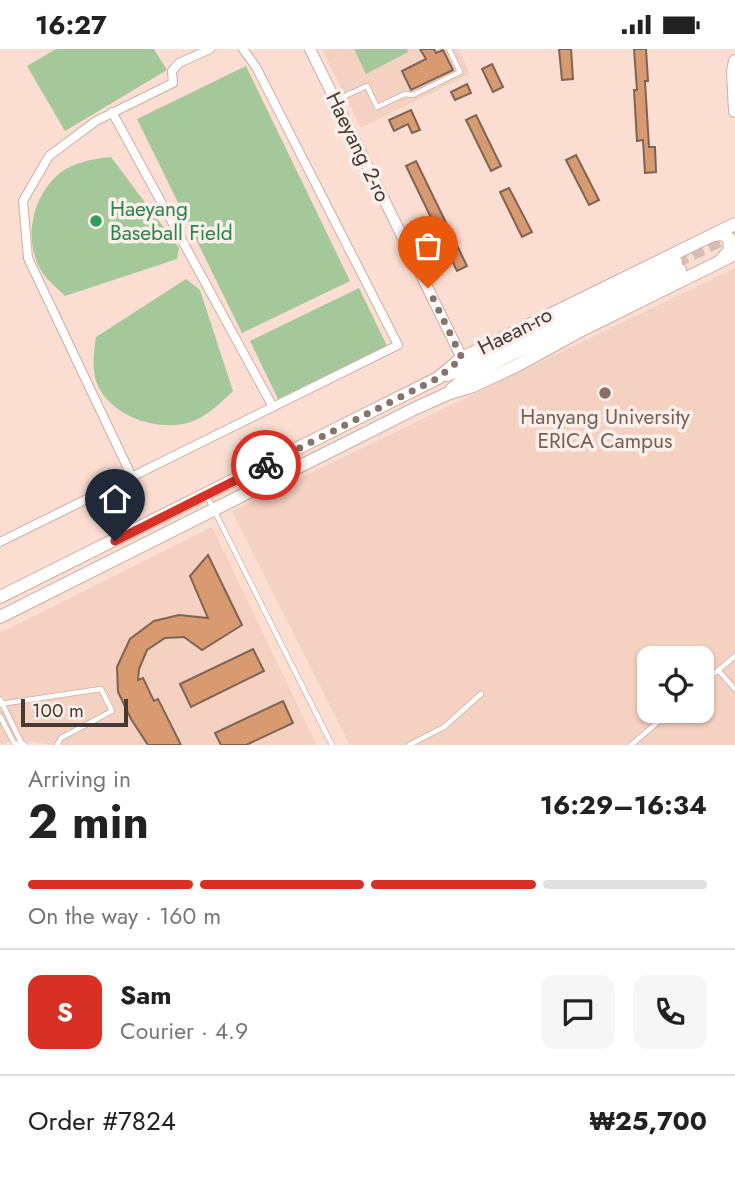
<!DOCTYPE html>
<html lang="en">
<head>
<meta charset="utf-8">
<style>
	:root { --surface:#fff; --page:#f6f6f6; --text:#222; --muted:#767676; --line:#e0e0e0; --accent:#d93025 }
	body { margin:0; font-family:Jost,sans-serif; background:var(--page); color:var(--text); height:100vh; display:flex; flex-direction:column; font-size:26px; white-space:nowrap }
	* { box-sizing:border-box; margin:0 }
	p { font-size:23px; color:var(--muted) }
	.icon { flex:none; width:38px; height:38px; fill:none; stroke:currentColor; stroke-width:2; stroke-linecap:round; stroke-linejoin:round }
	.map { position:relative; height:696px; overflow:hidden }
	.panel { display:flex; flex-direction:column; background:var(--surface); flex:1 }
	.panel>* { flex:none }
	.buttons { position:absolute; left:637px; top:597px; display:grid; gap:14px }
	.buttons a { display:grid; place-items:center; width:77px; height:77px; border-radius:14px; background:var(--surface); box-shadow:0 2px 5px #0004; font-size:35px }
	.scale { position:absolute; left:21px; bottom:18px; width:107px; box-sizing:border-box; padding-left:7px; border:4px solid #453a35; border-top:0; font-size:19px; line-height:24px; white-space:nowrap; color:#453a35; -webkit-text-stroke:5px #fbefea; paint-order:stroke }
	.pin { position:absolute; display:grid; place-items:center; width:60px; height:60px; color:#fff; margin:-72px -30px; border-radius:50% 50% 50% 0; rotate:-45deg; box-shadow:0 0 7px #0007 }
	.pin .icon { rotate:45deg }
	.courier { position:absolute; display:grid; place-items:center; width:70px; height:70px; margin:-35px; border:5px solid #d93025; border-radius:50%; background:#fff; color:#222; box-shadow:0 2px 9px #0007 }
	.headline em { font-style:normal; font-weight:700 }
	.headline div { display:flex; flex-direction:column-reverse }
	.headline { display:flex; align-items:center; justify-content:space-between; height:119px; padding:0 28px }
	h1 { font-size:46px; font-weight:700; line-height:52px }
	.bar { display:grid; grid-template-columns:repeat(4,1fr); gap:10px 7px; align-content:center; height:84px; padding:0 28px }
	.bar i { height:9px; border-radius:5px; background:var(--line) }
	.bar .on { background:var(--accent) }
	.bar p { grid-column:span 4 }
	.line { display:flex; align-items:center; gap:18px; padding:0 28px; border-top:2px solid var(--line) }
	.line div { flex:1 }
	.round { display:grid; place-items:center; flex:none; width:74px; height:74px; border-radius:14px; background:var(--page) }
	.status { display:flex; justify-content:space-between; align-items:center; height:49px; padding:0 35px; background:var(--surface); direction:ltr }
	.status svg { height:19px; fill:currentColor }
	.map>svg:first-child { display:block }
	.built { fill:#f5d1c1; fill-rule:evenodd }
	.green { fill:#a4c899 }
	.building { fill:#d99a70; stroke:#7c6557; stroke-width:2 }
	.lines { fill:none; stroke-linecap:round; stroke-linejoin:round }
	.primary-tunnel { stroke:#d7bdb2; stroke-width:12; stroke-dasharray:12 6; stroke-linecap:butt }
	.lane-casing { stroke:#cbafa2; stroke-width:6 }
	.street-casing { stroke:#cbafa2; stroke-width:10 }
	.secondary-casing { stroke:#cbafa2; stroke-width:12 }
	.primary-casing { stroke:#cbafa2; stroke-width:14 }
	.lane { stroke:#fff; stroke-width:4.5 }
	.street { stroke:#fff; stroke-width:8 }
	.secondary { stroke:#fff; stroke-width:10 }
	.primary { stroke:#fff; stroke-width:12 }
	.done { stroke:#85736c; stroke-width:7; stroke-dasharray:0 12.6 }
	.route { stroke:#d93025; stroke-width:9 }
	.leisure-dot { fill:#2e9e5b; stroke:#fbefea; stroke-width:2.5 }
	.education-dot { fill:#8d6e63; stroke:#fbefea; stroke-width:2.5 }
	.labels { text-anchor:middle; dominant-baseline:central; stroke-width:7; stroke-linejoin:round; paint-order:stroke }
	.street-label { font-size:21px; fill:#453a35; stroke:#fbefea }
	.leisure-label { font-size:21px; fill:#27864d; stroke:#fbefea; text-anchor:start }
	.education-label { font-size:21px; fill:#785e54; stroke:#fbefea }
</style>
</head>
<body>
<div class="status"><b>16:27</b><svg viewBox="0 0 49 12"><path d="M0 12V9h3v3zM5 12V6h3v6zM10 12V3h3v9zM15 12V0h3v12zM26 1h20v11H26zM47 4h2v5h-2z"/></svg></div>
<div class="map">
<svg width="735" height="696" viewBox="0 0 735 696">
	<rect width="100%" height="100%" fill="#fbded1"/>
	<g class="built">
		<path d="M322,0H458L470,25L361,79Z"/>
		<path d="M735,219V696H350L232,462ZM649,609H702V662H649Z"/>
		<path d="M212,478L317,696H51L17,690L0,696V584Z"/>
	</g>
	<g class="green">
		<path d="M56,0H154L167,21L65,82L27,17Z"/>
		<path d="M354,0H407L408,3L366,25Z"/>
		<path d="M246,17L350,232L242,284L137,70Z"/>
		<path d="M111,108L179,199L177,210L65,247C57,239 47,231 42,223C23,192 31,148 60,124C74,113 93,110 111,108Z"/>
		<path d="M186,230L200,241L233,342C220,355 202,372 183,375C151,381 108,365 96,332C92,319 94,301 96,288Z"/>
		<path d="M359,239L387,297L278,350L250,292Z"/>
	</g>
	<g class="building">
		<path d="M420,0H434L436,4L443,1L453,21L411,41L402,22L426,10Z"/>
		<path d="M559,0H571L573,30L562,31Z"/>
		<path d="M634,0H646L648,32H645L649,98H655L656,123L645,124L643,91L637,92L634,41H637Z"/>
		<path d="M492,15L503,38L493,43L482,20Z"/>
		<path d="M467,35L471,44L455,51L451,43Z"/>
		<path d="M411,61L420,81L412,84L408,75L394,82L389,71Z"/>
		<path d="M476,66L501,117L491,122L466,71Z"/>
		<path d="M576,106L599,151L589,156L566,111Z"/>
		<path d="M416,112L467,217L457,222L406,117Z"/>
		<path d="M509,139L532,183L522,188L500,143Z"/>
		<path d="M208,506L242,576L202,601L184,588L165,589L147,601L139,620L138,631L143,629L154,652L158,650L181,696H148L131,670L118,643L117,618L130,590L154,572L179,566L208,569L190,527Z"/>
		<path d="M253,600L264,622L191,658L180,635Z"/>
		<path d="M283,652L293,674L246,696H221L215,684Z"/>
	</g>
	<g class="lines">
		<path class="primary-tunnel" d="M676,213L735,185"/>
		<g class="lane-casing">
			<g id="lane">
				<path d="M336,51L367,37L377,58L405,45L413,46L460,23L449,0"/>
				<path d="M207,447L332,696"/>
				<path d="M718,621L735,640"/>
				<path d="M702,635L735,607"/>
				<path d="M0,650L21,693L25,696"/>
				<path d="M0,655L101,640L112,662L61,689L57,696"/>
				<path d="M0,667L14,694L23,696"/>
				<path d="M409,696L444,678L481,645"/>
				<path d="M631,696L671,662"/>
			</g>
		</g>
		<g class="street-casing">
			<g id="street">
				<path d="M112,63L273,358"/>
				<path d="M132,428L28,209L23,152L49,107L96,72L173,34L172,22L179,14L210,0"/>
				<path d="M0,493L398,296L256,18L243,0"/>
			</g>
		</g>
		<g class="secondary-casing">
			<path id="secondary" d="M310,0L462,309"/>
		</g>
		<g class="primary-casing">
			<g id="primary">
				<path d="M735,12L733,22L735,62"/>
				<path d="M713,186L722,185L729,189L730,201L722,210"/>
				<path d="M447,326L466,319L676,213"/>
				<path d="M452,340L467,328L488,317L680,221"/>
				<path d="M0,548L438,329L462,309L735,175"/>
				<path d="M0,568L416,359L447,345L473,337L516,317L576,284L735,205"/>
			</g>
		</g>
		<use href="#lane" class="lane"/>
		<use href="#street" class="street"/>
		<use href="#secondary" class="secondary"/>
		<use href="#primary" class="primary"/>
	</g>
	<g class="lines">
		<path class="done" d="M266,416L438,329L462,309L428,239"/>
		<path class="route" d="M115,492L266,416"/>
	</g>
	<circle class="leisure-dot" cx="96" cy="172" r="7"/>
	<circle class="education-dot" cx="605" cy="344" r="7"/>
	<g class="labels">
		<g class="street-label">
			<text transform="translate(358 98) rotate(64)">Haeyang 2-ro</text>
			<text transform="translate(515 282) rotate(-27)">Haean-ro</text>
		</g>
		<g class="leisure-label">
			<text x="110" y="160">Haeyang<tspan x="110" dy="24">Baseball Field</tspan></text>
		</g>
		<g class="education-label">
			<text x="605" y="368">Hanyang University<tspan x="605" dy="24">ERICA Campus</tspan></text>
		</g>
	</g>
</svg>
<div class="buttons">
<a><svg class="icon" aria-label="locate" viewBox="0 0 24 24"><circle cx="12" cy="12" r="6"/><path d="M12 2v4M12 18v4M2 12h4M18 12h4"/></svg></a>
</div>
<div class="scale">100 m</div>
<div class="pin" style="left:428px;top:239px;background:#ea580c"><svg class="icon" aria-label="bag" viewBox="0 0 24 24"><path d="M5 8h14l-1 12H6zM9 8a3 3 0 0 1 6 0"/></svg></div>
<div class="pin" style="left:115px;top:492px;background:#1f2937"><svg class="icon" aria-label="home" viewBox="0 0 24 24"><path d="M3 11l9-7 9 7M6 9v11h12V9"/></svg></div>
<div class="courier" style="left:266px;top:416px"><svg class="icon" aria-label="bike" viewBox="0 0 24 24"><circle cx="6" cy="16" r="4"/><circle cx="18" cy="16" r="4"/><path d="M6 16l4-8h5l3 8M10 8l3 8H6M13 5h3"/></svg></div>
</div>
<section class="panel">
<div class="headline"><div><h1>2 min</h1><p>Arriving in</p></div><em>16:29–16:34</em></div>
<div class="bar"><i class="on"></i><i class="on"></i><i class="on"></i><i></i><p>On the way · 160 m</p></div>
<div class="line" style="height:126px"><b class="round" style="background:var(--accent);color:#fff">S</b><div><b>Sam</b><p>Courier · 4.9</p></div><a class="round"><svg class="icon" aria-label="chat" viewBox="0 0 24 24"><path d="M4 5h16v11H9l-5 4z"/></svg></a><a class="round"><svg class="icon" aria-label="phone" viewBox="0 0 24 24"><path d="M5 4h4l2 5-3 2q2 4 5 5l2-3 5 2v4C11 20 4 13 5 4z"/></svg></a></div>
<div class="line" style="height:91px"><div>Order #7824</div><b>₩25,700</b></div>
</section>
</body>
</html>
